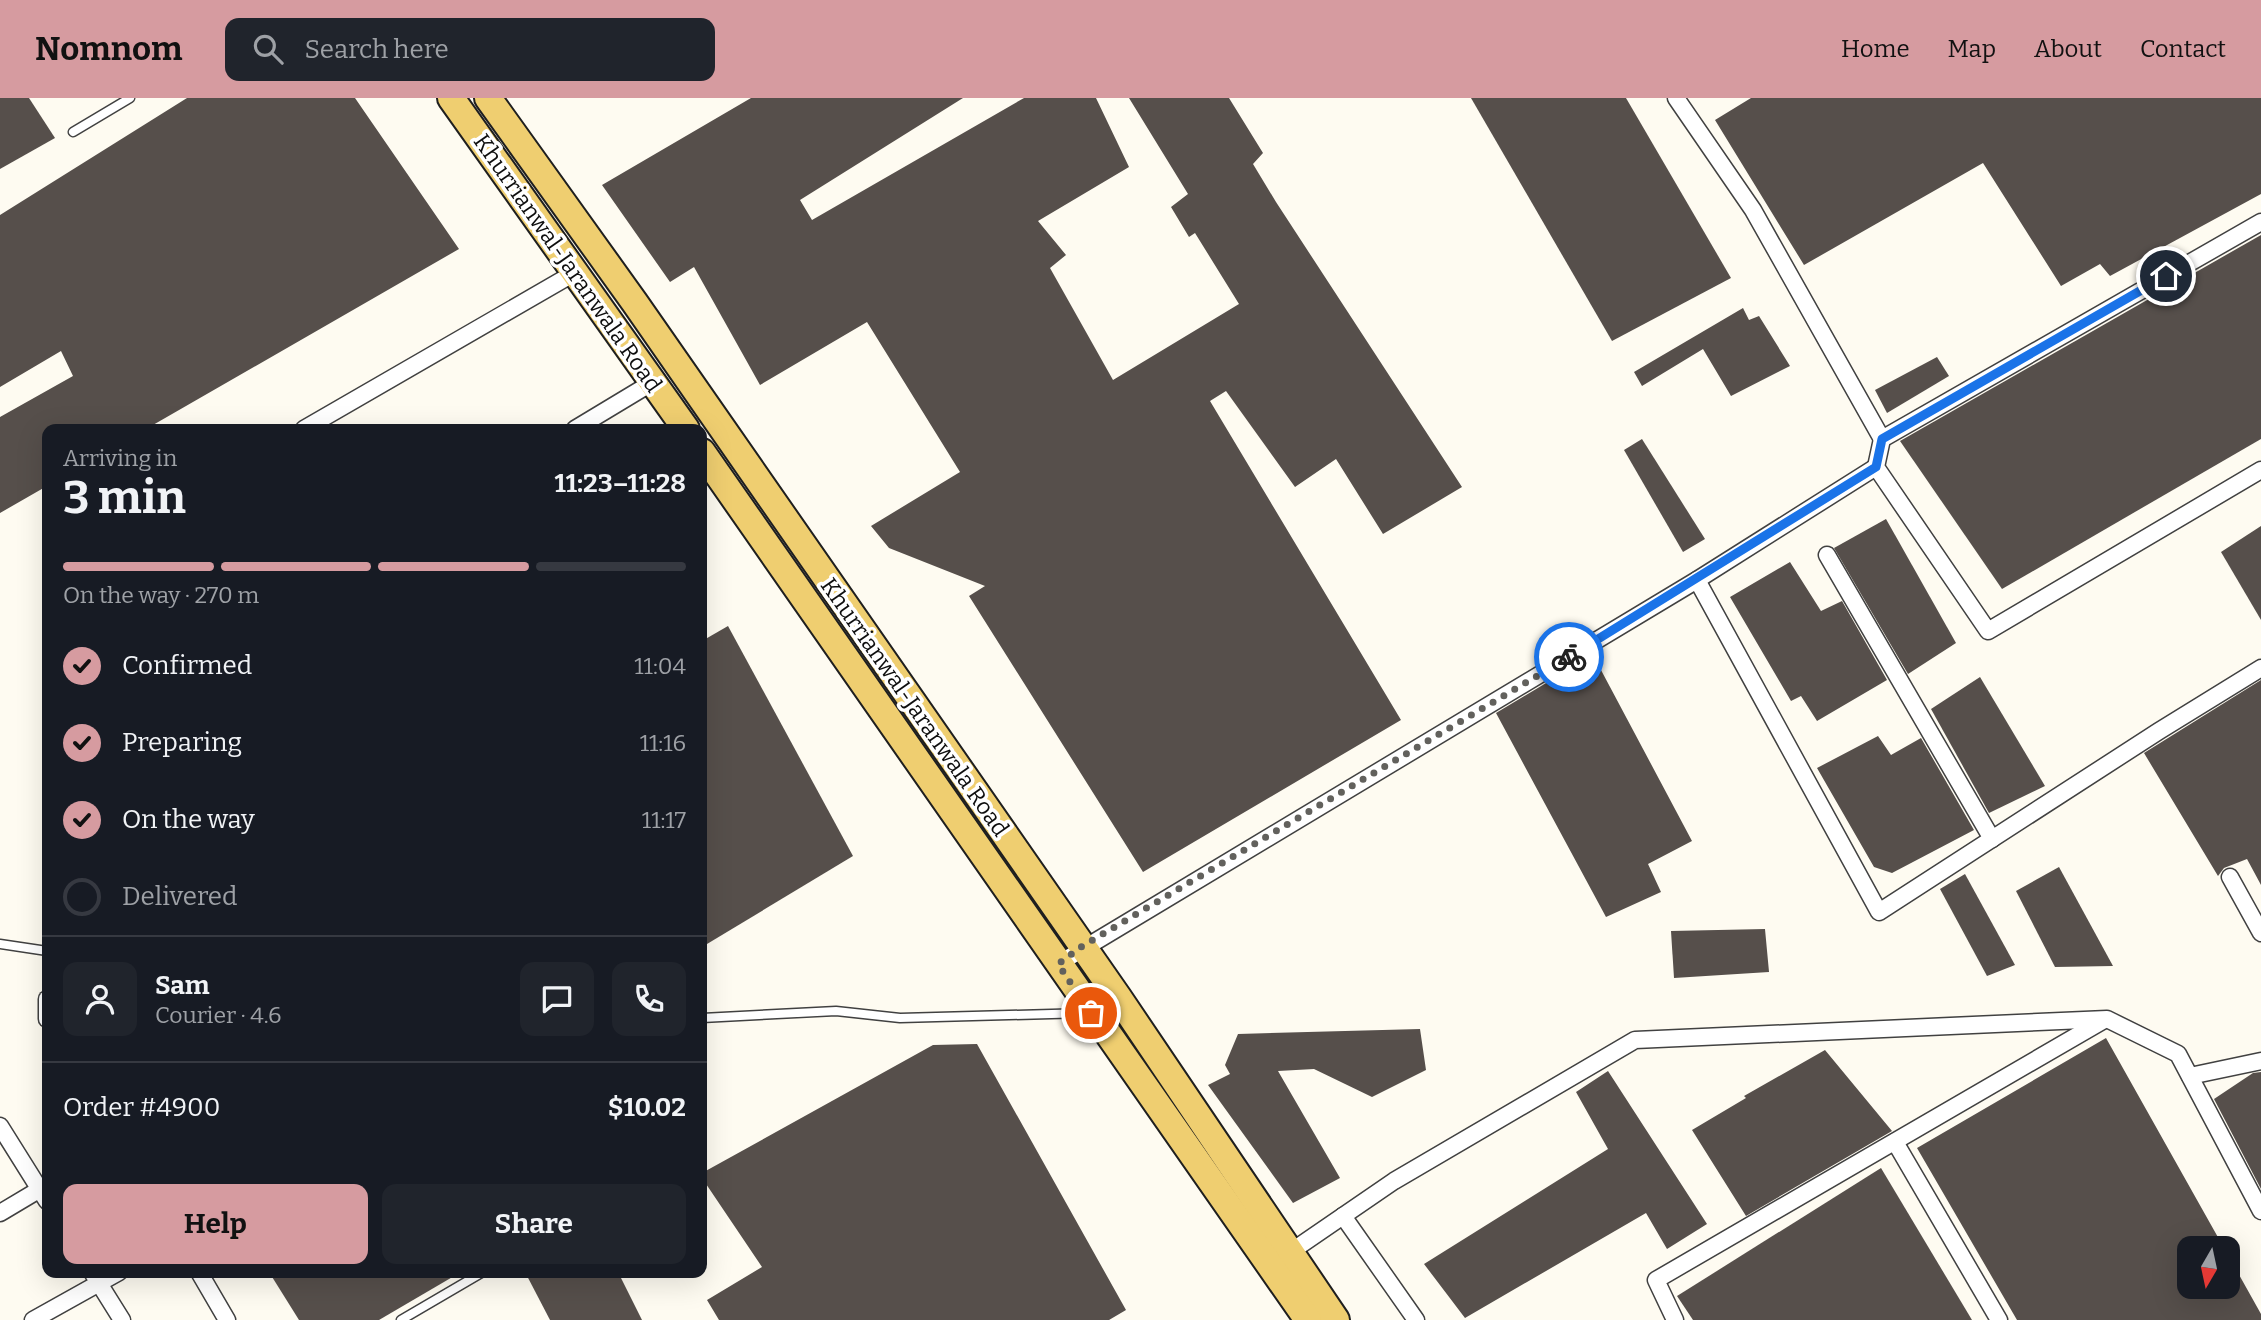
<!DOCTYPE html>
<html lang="en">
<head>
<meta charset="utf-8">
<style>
	:root { --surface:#171b24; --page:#20242c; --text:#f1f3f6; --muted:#9ea1a6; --line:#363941; --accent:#d69ba0 }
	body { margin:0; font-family:Bitter,serif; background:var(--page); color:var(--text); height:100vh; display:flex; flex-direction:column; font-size:26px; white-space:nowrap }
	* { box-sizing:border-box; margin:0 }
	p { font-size:23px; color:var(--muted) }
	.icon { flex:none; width:38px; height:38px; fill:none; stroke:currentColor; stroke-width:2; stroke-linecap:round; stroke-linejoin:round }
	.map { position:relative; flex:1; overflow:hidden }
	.panel { position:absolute; left:42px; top:326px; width:665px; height:854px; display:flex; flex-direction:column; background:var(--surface); border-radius:14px; box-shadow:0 7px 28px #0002 }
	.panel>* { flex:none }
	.needle { width:46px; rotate:189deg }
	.fabs { position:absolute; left:2177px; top:1138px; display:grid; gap:14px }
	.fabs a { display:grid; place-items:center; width:63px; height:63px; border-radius:14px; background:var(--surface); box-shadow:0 7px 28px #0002; font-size:35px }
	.pin { position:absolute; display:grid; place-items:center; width:60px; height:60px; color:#fff; margin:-30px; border:4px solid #fff; border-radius:50%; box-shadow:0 2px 7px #0007 }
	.courier { position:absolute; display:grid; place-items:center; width:70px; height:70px; margin:-35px; border:5px solid #1a73e8; border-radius:50%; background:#fff; color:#222; box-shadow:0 2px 9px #0007 }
	.summary em { font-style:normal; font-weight:700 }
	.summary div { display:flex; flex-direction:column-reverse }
	.summary { display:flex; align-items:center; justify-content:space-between; height:119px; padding:0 21px }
	h1 { font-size:46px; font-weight:700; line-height:52px }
	.bar { display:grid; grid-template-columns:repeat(4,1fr); gap:10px 7px; align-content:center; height:84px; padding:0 21px }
	.bar i { height:9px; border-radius:5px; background:var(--line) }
	.bar .selected { background:var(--accent) }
	.bar p { grid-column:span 4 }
	.line { display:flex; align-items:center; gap:18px; padding:0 21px; border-top:2px solid var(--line) }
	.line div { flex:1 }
	.round { display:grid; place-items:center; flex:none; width:74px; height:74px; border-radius:14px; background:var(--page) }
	ol { padding:0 21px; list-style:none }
	li { display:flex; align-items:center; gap:21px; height:77px }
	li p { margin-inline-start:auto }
	li .icon { padding:7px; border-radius:50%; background:var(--accent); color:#111; stroke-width:4 }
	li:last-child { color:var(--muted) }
	li i { width:38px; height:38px; border:4px solid var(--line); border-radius:50% }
	.cta { display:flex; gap:14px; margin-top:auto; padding:14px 21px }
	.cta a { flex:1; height:80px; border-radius:14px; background:var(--accent); color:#111; font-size:28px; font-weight:700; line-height:80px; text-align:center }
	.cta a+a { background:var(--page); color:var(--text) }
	header { display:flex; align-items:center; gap:42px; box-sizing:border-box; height:98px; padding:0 35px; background:var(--accent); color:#111 }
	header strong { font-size:33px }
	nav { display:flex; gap:38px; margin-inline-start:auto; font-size:24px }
	.search { width:490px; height:63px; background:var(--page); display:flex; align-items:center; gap:18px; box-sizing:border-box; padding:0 24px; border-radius:14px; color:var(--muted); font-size:26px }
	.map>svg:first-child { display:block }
	.building { fill:#564f4b }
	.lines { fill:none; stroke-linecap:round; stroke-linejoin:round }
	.service-casing { stroke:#414141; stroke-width:11 }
	.minor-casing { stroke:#414141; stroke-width:19 }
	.primary-casing { stroke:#1f1f1f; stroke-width:30 }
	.service { stroke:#fff; stroke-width:8 }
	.minor { stroke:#fff; stroke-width:16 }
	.primary { stroke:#efce70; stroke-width:26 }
	.done { stroke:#62615d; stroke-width:7; stroke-dasharray:0 12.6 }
	.route { stroke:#1a73e8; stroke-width:9 }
	.labels { text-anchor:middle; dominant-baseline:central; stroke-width:7; stroke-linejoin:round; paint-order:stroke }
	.street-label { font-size:23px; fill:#0e0e0e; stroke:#fff }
</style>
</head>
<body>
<header>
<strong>Nomnom</strong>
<div class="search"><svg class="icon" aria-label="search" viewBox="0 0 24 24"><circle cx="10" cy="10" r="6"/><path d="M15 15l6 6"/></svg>Search here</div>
<nav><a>Home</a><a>Map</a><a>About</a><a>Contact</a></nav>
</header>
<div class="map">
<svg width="2261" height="1222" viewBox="0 0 2261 1222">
	<rect width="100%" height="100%" fill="#fefbf1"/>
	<g class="building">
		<path d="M0,0H29L55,40L0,71Z"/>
		<path d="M187,0H355L459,151L146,331H47V388L0,415V319L73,278L61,253L0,289V117Z"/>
		<path d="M751,0H963L800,102L812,122L1024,0H1096L1129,69L1038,123L1066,157L1050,170L1113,282L1239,206L1195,135L1189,139L1171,109L1188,96L1129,0H1229L1263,55L1253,66L1276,104L1462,389L1383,436L1336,361L1295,389L1226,293L1210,303L1401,622L1143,774L969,498L985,488L889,450L871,428L960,374L867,224L760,287L694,169L670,184L602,87Z"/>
		<path d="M1471,0H1626L1731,180L1612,243Z"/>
		<path d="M1751,0H2261V96L2110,178L2100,166L2061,188L1983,65L1804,167L1715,22Z"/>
		<path d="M2261,137V341L2002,491L1900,343Z"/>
		<path d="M1743,210L1749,222L1759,218L1790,268L1731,298L1703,251L1642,288L1634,274Z"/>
		<path d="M1937,259L1949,278L1887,315L1875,292Z"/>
		<path d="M1642,341L1705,441L1683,454L1624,352Z"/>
		<path d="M1886,421L1956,545L1908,576L1834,450Z"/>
		<path d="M2261,428V522L2221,454Z"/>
		<path d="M1790,464L1821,513L1842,503L1887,582L1817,623L1801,598L1791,603L1730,499Z"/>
		<path d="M728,528L853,758L702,849V543Z"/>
		<path d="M1593,557L1692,743L1648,766L1661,794L1606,819L1496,615Z"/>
		<path d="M1980,579L2045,688L1989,715L1931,611Z"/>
		<path d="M2261,582V787L2247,761L2224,770L2218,778L2144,655Z"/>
		<path d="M1878,638L1891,657L1921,640L1974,732L1892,775L1874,769L1817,670Z"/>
		<path d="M2059,769L2113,868L2055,869L2016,793Z"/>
		<path d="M1965,776L2015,867L1987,878L1940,791Z"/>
		<path d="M1765,831L1769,874L1674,880L1671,833Z"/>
		<path d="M1420,931L1426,972L1372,999L1314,971L1278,973L1340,1080L1293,1105L1208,987L1230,976L1225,967L1238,936Z"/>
		<path d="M2106,940L2224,1150H2189V1188H2228V1157L2261,1216V1222H2017L1917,1050Z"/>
		<path d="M977,946L1126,1212L1109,1222H719L707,1202L762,1169L702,1080V1075L933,947Z"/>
		<path d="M1825,952L1892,1033L1746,1118L1692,1032L1746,1000L1744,998Z"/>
		<path d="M1608,973L1707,1126L1667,1151L1646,1115L1465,1220L1424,1166L1608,1051L1576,994Z"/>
		<path d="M2261,974V1091L2214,1001L2253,975Z"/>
		<path d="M1881,1070L1972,1222H1693L1677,1198Z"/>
		<path d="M269,1174H461L379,1222H299Z"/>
		<path d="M525,1174H618L642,1222H550Z"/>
	</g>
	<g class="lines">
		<g class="service-casing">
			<g id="service">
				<path d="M73,34L130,0"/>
				<path d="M0,846L47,853"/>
				<path d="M702,920L836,913L900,920L1087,915"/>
				<path d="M401,1222L483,1174"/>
			</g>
		</g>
		<g class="minor-casing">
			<g id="minor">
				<path d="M1676,0L1753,112L1882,341"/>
				<path d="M2261,124L1882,341L1876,369L1988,533L2261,372"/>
				<path d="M304,331L576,174"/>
				<path d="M575,331L653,284"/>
				<path d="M1827,457L1992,741"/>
				<path d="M1697,482L1879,814L2159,633L2261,570"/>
				<path d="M2230,779L2261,835"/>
				<path d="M1058,866L1697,482L1876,369"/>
				<path d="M47,901V921"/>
				<path d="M2190,978L2261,963"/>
				<path d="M0,1028L47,1103"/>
				<path d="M1895,1044L1999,1222"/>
				<path d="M0,1115L47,1087"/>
				<path d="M1343,1118L1416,1222"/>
				<path d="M1289,1155L1394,1083L1635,942L2107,921L2178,956L2261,1113"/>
				<path d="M92,1174L122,1222"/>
				<path d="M199,1174L227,1222"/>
				<path d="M33,1222L119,1174"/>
				<path d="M1675,1222L1656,1182L2104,922"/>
			</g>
		</g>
		<g class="primary-casing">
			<g id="primary">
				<path d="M451,0L686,331"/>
				<path d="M488,0L635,205L1118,899L1336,1222"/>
				<path d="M702,354L1308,1222"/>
			</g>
		</g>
		<use href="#service" class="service"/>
		<use href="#minor" class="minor"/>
		<use href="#primary" class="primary"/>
	</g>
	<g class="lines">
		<path class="done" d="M1091,915L1058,866L1081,849L1569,559"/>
		<path class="route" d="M1569,559L1876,369L1882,341L2166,178"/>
	</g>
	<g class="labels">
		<g class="street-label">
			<text transform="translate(568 165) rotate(55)">Khurrianwal-Jaranwala Road</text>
			<text transform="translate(915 609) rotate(55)">Khurrianwal-Jaranwala Road</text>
		</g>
	</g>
</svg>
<div class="fabs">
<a><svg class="needle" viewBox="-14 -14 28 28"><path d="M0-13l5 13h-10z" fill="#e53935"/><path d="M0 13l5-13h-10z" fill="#9ea1a6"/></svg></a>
</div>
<div class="pin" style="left:1091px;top:915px;background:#ea580c"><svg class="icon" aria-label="bag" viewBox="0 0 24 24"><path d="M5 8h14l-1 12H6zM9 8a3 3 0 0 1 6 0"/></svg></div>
<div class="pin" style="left:2166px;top:178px;background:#1f2937"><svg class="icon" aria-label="home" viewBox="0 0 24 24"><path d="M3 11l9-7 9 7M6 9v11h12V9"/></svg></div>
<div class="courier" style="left:1569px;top:559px"><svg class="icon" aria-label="bike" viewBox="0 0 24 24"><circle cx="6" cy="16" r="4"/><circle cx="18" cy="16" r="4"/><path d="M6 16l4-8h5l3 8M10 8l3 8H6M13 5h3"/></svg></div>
<section class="panel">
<div class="summary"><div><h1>3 min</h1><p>Arriving in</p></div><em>11:23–11:28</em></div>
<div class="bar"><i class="selected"></i><i class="selected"></i><i class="selected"></i><i></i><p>On the way · 270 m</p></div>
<ol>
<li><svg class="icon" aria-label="check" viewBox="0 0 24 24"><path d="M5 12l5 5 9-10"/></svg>Confirmed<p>11:04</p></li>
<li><svg class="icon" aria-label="check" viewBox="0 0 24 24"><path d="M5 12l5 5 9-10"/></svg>Preparing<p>11:16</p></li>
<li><svg class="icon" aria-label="check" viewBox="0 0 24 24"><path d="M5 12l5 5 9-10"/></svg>On the way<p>11:17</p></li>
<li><i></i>Delivered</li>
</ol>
<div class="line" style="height:126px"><a class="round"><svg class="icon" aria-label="person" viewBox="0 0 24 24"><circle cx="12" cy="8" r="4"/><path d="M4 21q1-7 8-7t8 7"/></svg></a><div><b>Sam</b><p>Courier · 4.6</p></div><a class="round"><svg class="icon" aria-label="chat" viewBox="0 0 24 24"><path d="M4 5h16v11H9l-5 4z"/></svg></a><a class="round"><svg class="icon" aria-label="phone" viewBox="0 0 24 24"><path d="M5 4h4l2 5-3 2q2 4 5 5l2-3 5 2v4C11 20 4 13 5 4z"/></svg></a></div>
<div class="line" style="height:91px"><div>Order #4900</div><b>$10.02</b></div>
<div class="cta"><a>Help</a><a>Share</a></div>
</section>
</div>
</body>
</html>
